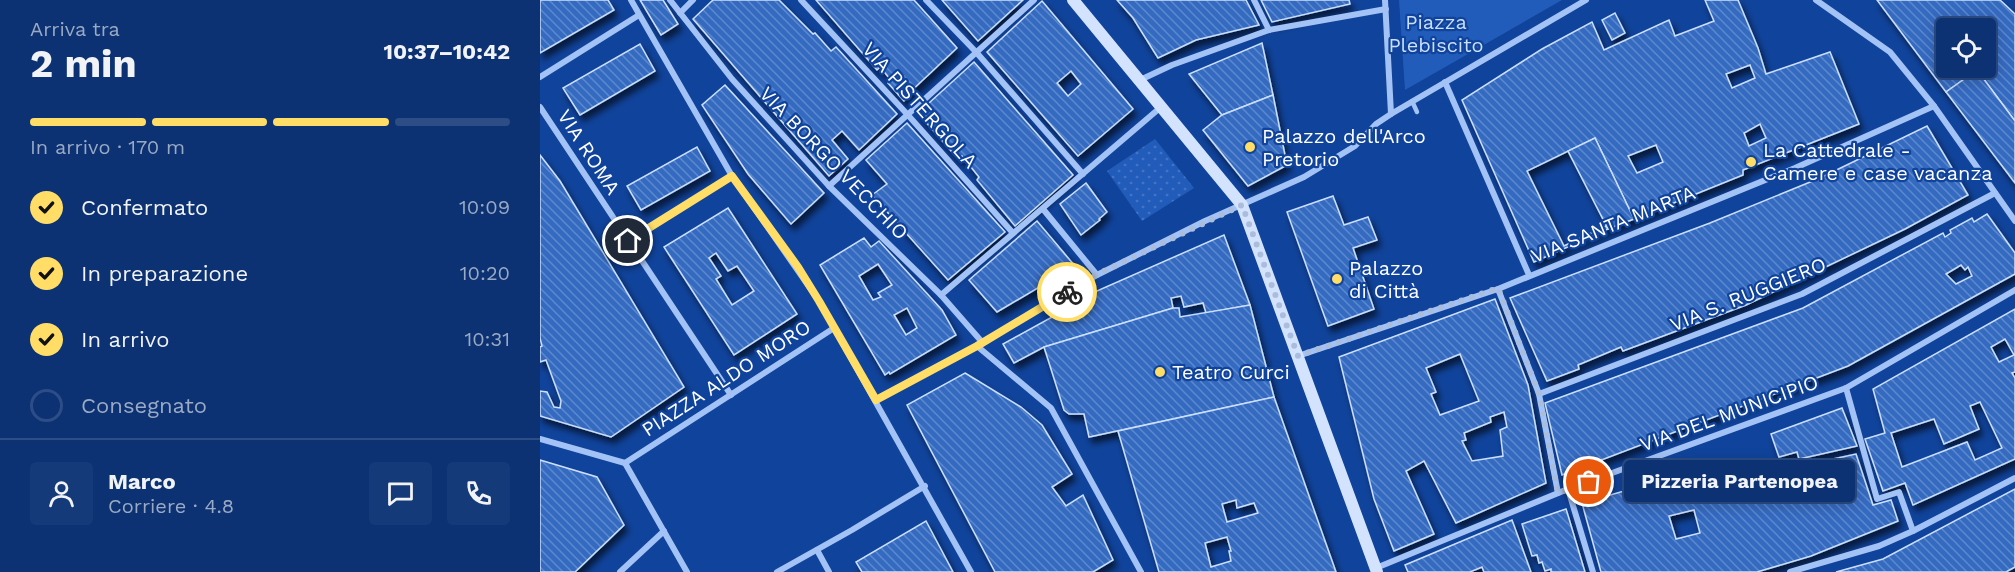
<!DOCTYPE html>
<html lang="it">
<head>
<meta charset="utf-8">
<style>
	:root { --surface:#0c3274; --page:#153a79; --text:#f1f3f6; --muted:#9aaac5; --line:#2c4d86; --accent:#ffdd67 }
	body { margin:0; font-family:"Work Sans",sans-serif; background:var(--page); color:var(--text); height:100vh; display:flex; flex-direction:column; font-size:22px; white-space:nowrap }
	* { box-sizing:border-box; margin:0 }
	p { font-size:20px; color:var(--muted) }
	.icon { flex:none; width:33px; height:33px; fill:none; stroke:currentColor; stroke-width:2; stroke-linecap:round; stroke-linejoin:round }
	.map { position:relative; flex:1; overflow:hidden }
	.side { display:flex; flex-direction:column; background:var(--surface); width:540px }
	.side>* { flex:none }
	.fabs { position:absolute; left:1396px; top:18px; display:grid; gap:12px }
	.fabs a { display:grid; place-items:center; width:60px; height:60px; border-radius:6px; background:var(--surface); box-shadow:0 3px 15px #0003,0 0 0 2px var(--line); font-size:30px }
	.pin { position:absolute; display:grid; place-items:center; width:51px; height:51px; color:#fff; margin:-26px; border:3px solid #fff; border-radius:50%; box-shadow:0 2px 6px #0007 }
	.courier { position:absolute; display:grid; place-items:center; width:60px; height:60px; margin:-30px; border:4px solid #ffdd67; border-radius:50%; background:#fff; color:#222; box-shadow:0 2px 8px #0007 }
	.bubble { position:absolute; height:42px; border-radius:6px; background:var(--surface); box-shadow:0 3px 15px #0003,0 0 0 2px var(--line); font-size:20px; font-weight:700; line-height:42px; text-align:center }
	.summary em { font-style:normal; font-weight:700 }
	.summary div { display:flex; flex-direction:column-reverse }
	.summary { display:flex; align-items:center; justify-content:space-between; height:102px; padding:0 30px }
	h1 { font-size:39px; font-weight:700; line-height:45px }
	.bar { display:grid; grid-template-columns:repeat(4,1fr); gap:9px 6px; align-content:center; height:72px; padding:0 30px }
	.bar i { height:8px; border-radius:4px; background:var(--line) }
	.bar .selected { background:var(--accent) }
	.bar p { grid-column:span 4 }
	.line { display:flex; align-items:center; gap:15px; padding:0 30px; border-top:2px solid var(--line) }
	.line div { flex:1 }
	.round { display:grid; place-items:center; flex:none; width:63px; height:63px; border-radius:6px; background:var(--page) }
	ol { padding:0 30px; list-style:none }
	li { display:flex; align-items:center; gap:18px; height:66px }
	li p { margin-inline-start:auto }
	li .icon { padding:6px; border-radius:50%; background:var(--accent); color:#111; stroke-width:4 }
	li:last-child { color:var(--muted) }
	li i { width:33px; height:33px; border:3px solid var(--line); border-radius:50% }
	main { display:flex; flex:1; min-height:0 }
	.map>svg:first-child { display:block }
	.park { fill:#225cba }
	.garden { fill:url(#garden-dots) }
	.building { fill:url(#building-back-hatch); stroke:#cbdffe; stroke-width:1.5; fill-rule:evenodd; filter:url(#shadow) }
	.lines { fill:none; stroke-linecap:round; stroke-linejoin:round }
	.lane { stroke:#a3c2f5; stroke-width:4.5 }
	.street { stroke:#a3c2f5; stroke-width:6 }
	.secondary { stroke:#d3e3fe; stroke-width:12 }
	.done { stroke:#abbddc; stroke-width:6; stroke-dasharray:0 10.8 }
	.route { stroke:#ffdd67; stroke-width:8 }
	.poi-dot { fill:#ffdd67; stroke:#10439b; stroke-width:2 }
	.labels { text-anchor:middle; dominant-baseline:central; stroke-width:4.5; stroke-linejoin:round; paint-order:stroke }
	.park-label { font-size:20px; fill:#cbdffe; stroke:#10439b }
	.street-label { font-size:20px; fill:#fff; stroke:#10439b }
	.poi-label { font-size:20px; fill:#fff; stroke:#10439b; text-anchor:start }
</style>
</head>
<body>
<main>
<section class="side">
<div class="summary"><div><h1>2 min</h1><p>Arriva tra</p></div><em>10:37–10:42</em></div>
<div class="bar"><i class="selected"></i><i class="selected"></i><i class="selected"></i><i></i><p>In arrivo · 170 m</p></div>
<ol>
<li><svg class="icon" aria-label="check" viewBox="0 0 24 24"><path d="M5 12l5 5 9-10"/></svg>Confermato<p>10:09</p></li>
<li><svg class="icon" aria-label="check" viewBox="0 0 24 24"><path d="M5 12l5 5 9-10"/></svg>In preparazione<p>10:20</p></li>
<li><svg class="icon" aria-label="check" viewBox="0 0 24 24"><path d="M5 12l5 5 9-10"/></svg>In arrivo<p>10:31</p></li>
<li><i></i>Consegnato</li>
</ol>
<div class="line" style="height:108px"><a class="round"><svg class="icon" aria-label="person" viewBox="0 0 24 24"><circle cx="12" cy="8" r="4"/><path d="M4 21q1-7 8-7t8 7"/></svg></a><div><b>Marco</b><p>Corriere · 4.8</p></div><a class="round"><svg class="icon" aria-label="chat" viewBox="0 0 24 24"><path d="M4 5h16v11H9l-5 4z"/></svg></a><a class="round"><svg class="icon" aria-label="phone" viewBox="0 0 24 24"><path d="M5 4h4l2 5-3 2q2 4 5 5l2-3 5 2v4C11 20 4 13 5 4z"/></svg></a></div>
</section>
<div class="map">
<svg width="1475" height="572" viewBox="0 0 1475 572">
	<defs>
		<pattern id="garden-dots" width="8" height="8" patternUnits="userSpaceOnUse" patternTransform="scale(1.5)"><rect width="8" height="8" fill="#225cba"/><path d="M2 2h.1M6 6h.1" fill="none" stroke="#4374c4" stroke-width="1.8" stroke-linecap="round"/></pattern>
		<pattern id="building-back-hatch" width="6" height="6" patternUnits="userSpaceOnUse" patternTransform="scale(1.5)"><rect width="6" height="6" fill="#346ac1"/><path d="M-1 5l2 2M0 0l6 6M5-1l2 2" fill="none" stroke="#5d88cd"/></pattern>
		<filter id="shadow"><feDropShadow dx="3.5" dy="6" stdDeviation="3" flood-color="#0009"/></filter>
	</defs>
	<rect width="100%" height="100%" fill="#10439b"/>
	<path class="park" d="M859,0H1022L865,90Z"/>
	<path class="garden" d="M615,139L654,188L602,221L567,171Z"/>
	<g class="building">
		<path d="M0,0H68L74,10L0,53Z"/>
		<path d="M100,0H123L138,24L121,35Z"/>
		<path d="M173,0H239L273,34L275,33L291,51L296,47L357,114L319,150L302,131L292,140L308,159L289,176L153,19Z"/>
		<path d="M276,0H374L417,48L368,94L370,95L364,101L348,83L351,80L340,67L337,70Z"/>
		<path d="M402,0H483L438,41Z"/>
		<path d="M577,0H706L719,25L656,40L618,58L593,18Z"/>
		<path d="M721,0H809L810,4L732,22Z"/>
		<path d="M1165,0H1198L1218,48L1226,74L1290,52L1319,124L1203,170V175L1094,219L1055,138L987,171L1024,246L1066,226L1068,229L994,262L922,100L1002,49L1052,22L1064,50L1129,20L1135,36L1174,21ZM1210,65L1215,78L1192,88L1186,74ZM1220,124L1226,138L1209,146L1204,133ZM1116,145L1123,162L1097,173L1088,156Z"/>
		<path d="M1337,0H1460L1475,14V121L1437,70L1406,92ZM1407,28H1446V68H1407Z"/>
		<path d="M502,1L593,109L538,156L447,52ZM531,71L541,84L528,96L517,83Z"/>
		<path d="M1075,13L1085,33L1072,40L1062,20Z"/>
		<path d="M722,43L733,95L682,115L649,74Z"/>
		<path d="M100,44L115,71L40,115L23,88Z"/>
		<path d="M434,62L533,175L475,226L437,180L439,177L422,156L419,160L378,113Z"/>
		<path d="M1437,70L1475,121V183L1406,92Z"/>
		<path d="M185,85L284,193L251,224L208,174L162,105Z"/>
		<path d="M733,95L747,165L708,186L663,130L682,115Z"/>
		<path d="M367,123L465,232L408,280L332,195L347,184L326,160Z"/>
		<path d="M1387,126L1428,195L1365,229L1206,305L1083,351L1081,347L1038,365L1039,369L1007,381L970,298L1170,223L1280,178Z"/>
		<path d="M1055,138L1094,219L1068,229L1028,151Z"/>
		<path d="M157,147L170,171L101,210L87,186Z"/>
		<path d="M0,155L20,181L144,387L71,437L0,416V391L7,392L14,407L20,408L21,401L6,360L0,362V347L2,346L0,338Z"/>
		<path d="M546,183L567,212L559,219L560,220L541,235L520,204Z"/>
		<path d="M793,196L804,225L828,217L837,240L813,248L834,309L788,326L747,212Z"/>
		<path d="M188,208L257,314L194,355L124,247ZM176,253L188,271L197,266L214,291L192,305L176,279L181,276L169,258Z"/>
		<path d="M1447,214L1475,253V274L1308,366L1022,475L1005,403L1263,308L1403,233L1405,237L1411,233L1410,230L1432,218L1434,222ZM1421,265L1425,270L1428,267L1432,276L1416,284L1406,274Z"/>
		<path d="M497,221L535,266L457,312L429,280Z"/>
		<path d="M684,235L710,305L666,313L663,303L644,307L641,296L631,298L633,308L504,347L474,363L463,344L543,300L541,298Z"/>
		<path d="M324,238L331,247L339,241L402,310L416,335L350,374L349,372L345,375L280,265ZM338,264L352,285L338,293L341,297L333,300L319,276ZM367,308L377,328L366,335L354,315Z"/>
		<path d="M955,299L988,385L1006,483L916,523L884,461L866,471L894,534L854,551L834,499L799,357ZM920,354L939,401L900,415L891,394L896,392L886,368ZM964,412L967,427L960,430L963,456L932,461L922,441L926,440L924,433L951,422L950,417Z"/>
		<path d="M710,305L734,397L549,437L544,414H529L524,410L504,347L633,308H639L640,317Z"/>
		<path d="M1475,309V372L1472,373L1475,378V459L1373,505L1365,483L1343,491L1325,439L1345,433L1333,389ZM1465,339L1474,355L1459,362L1451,347ZM1440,402L1462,448L1435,460L1427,442L1362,467L1351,433L1394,419L1404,444L1439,429L1430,406Z"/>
		<path d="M425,373L481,407L502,425L532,474L512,487L526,506L543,495L573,560L553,572H455L367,405Z"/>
		<path d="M734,397L796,572H619L578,431ZM696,500L697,508L714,503L718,513L687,522L682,504ZM687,537L691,551H689L691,561L671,567L665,543Z"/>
		<path d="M1302,408L1317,446L1259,459L1257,452L1239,457L1231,434Z"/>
		<path d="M1316,454L1333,505L1351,500L1358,521L1271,556L1217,572H1061L1042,503L1158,470L1165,494L1265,465ZM1154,510L1160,533L1136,539L1129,516Z"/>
		<path d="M0,460L57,477L84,525L35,572H0Z"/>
		<path d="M1475,489V567L1466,572H1296L1343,559Z"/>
		<path d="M1026,509L1027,512L1045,572H1011V569L1005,571L1002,562L999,563L997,555L992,556L982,524Z"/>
		<path d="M972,520L991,572H944L942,567L930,572H868L865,565Z"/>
		<path d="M386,521L413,572H322L316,562Z"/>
	</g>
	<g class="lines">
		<path class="lane" d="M872,101L877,112"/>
		<g class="street">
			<path d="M91,0L192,176L279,301L431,572"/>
			<path d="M130,0L192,79L289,186L401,295L442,342"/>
			<path d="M261,0L367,114L473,233"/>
			<path d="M386,0L436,52L543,174"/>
			<path d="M714,0L729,30"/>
			<path d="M845,0L851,114L1046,0"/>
			<path d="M1276,0L1350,52L1394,106L1475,221"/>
			<path d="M140,13L153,0"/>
			<path d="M0,77L99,15"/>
			<path d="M600,80L632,65L729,30L846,9"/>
			<path d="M905,82L989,275"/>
			<path d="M0,107L191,395"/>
			<path d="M289,186L494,0"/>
			<path d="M503,209L557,275"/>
			<path d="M88,241L192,176"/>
			<path d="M958,289L999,394L1018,493"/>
			<path d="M401,295L621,107"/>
			<path d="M437,346L511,408L601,572"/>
			<path d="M758,356L958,289L1255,168L1394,106"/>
			<path d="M1306,388L1337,499L1359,492L1373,531"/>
			<path d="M999,394L1262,294L1455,193"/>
			<path d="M335,400L437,346L557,275L665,221L764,177L815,146L836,124L851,114"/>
			<path d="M0,439L85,463"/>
			<path d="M85,463L294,328"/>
			<path d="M85,463L147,572"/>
			<path d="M1028,489L1053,572"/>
			<path d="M277,550L289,572"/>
			<path d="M836,568L1028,489L1306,388L1475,290"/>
			<path d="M80,572L124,531"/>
			<path d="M237,572L312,530L385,486"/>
			<path d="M1250,572L1339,546L1373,531L1475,478"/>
		</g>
		<path class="secondary" d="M533,0L702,205L837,572"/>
	</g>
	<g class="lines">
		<path class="done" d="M527,292L556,275L702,205L758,356L958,288L999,394L1018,493L1049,482"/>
		<path class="route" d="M88,241L192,176L258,267L279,301L336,400L437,346L527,292"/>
	</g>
	<g class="poi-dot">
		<circle cx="710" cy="147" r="6"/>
		<circle cx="1211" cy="162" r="6"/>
		<circle cx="797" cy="279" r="6"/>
		<circle cx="620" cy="372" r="6"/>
	</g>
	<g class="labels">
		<g class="park-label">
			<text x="896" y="22">Piazza<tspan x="896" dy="23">Plebiscito</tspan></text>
		</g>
		<g class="street-label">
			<text transform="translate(380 105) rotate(48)">VIA PISTERGOLA</text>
			<text transform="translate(49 152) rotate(57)">VIA ROMA</text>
			<text transform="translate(294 163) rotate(46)">VIA BORGO VECCHIO</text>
			<text transform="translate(1073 224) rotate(-22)">VIA SANTA MARTA</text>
			<text transform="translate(1208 294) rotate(-22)">VIA S. RUGGIERO</text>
			<text transform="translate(186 378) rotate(-33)">PIAZZA ALDO MORO</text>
			<text transform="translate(1189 413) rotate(-20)">VIA DEL MUNICIPIO</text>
		</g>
		<g class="poi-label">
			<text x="722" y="136">Palazzo dell'Arco<tspan x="722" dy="23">Pretorio</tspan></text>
			<text x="1223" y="150">La Cattedrale -<tspan x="1223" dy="23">Camere e case vacanza</tspan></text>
			<text x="809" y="268">Palazzo<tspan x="809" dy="23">di Città</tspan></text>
			<text x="632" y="372">Teatro Curci</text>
		</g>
	</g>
</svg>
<div class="fabs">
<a><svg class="icon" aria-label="locate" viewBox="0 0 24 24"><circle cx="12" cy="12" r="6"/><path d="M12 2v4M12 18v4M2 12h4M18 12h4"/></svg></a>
</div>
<div class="pin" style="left:1049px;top:482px;background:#ea580c"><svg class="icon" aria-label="bag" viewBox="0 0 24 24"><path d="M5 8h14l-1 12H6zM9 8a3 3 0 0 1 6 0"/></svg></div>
<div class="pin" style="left:88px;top:241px;background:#1f2937"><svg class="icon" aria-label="home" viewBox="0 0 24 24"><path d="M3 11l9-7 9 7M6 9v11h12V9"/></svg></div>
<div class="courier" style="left:527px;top:292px"><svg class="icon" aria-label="bike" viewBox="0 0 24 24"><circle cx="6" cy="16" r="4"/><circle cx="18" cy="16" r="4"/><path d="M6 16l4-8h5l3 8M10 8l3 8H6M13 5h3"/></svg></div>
<div class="bubble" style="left:1084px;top:460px;width:231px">Pizzeria Partenopea</div>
</div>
</main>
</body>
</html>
